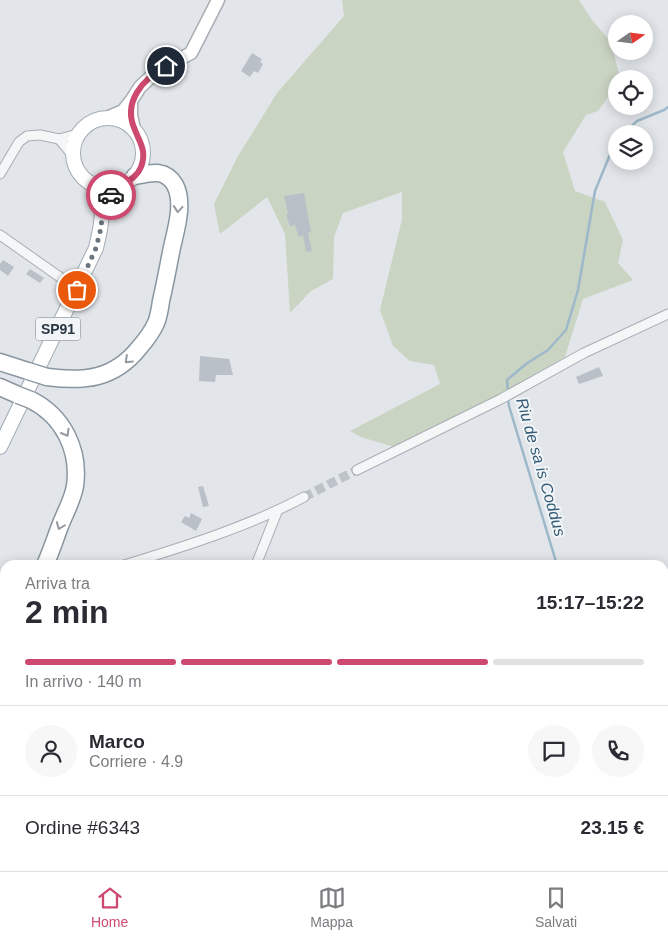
<!DOCTYPE html>
<html lang="it">
<head>
<meta charset="utf-8">
<style>
	:root { --surface:#fff; --page:#f7f7f7; --text:#2b2b33; --muted:#7c7c81; --line:#e1e1e2; --accent:#cd496f }
	body { margin:0; font-family:Arial,sans-serif; background:var(--page); color:var(--text); height:100vh; display:flex; flex-direction:column; font-size:19px; white-space:nowrap }
	* { box-sizing:border-box; margin:0 }
	p { font-size:16px; color:var(--muted) }
	.icon { flex:none; width:28px; height:28px; fill:none; stroke:currentColor; stroke-width:2; stroke-linecap:round; stroke-linejoin:round }
	.map { position:relative; flex:1; overflow:hidden }
	.sheet { position:absolute; left:0px; top:560px; width:669px; height:311px; display:flex; flex-direction:column; background:var(--surface); border-radius:15px 15px 0 0; box-shadow:0 2px 12px #0003 }
	.sheet>* { flex:none }
	.needle { width:32px; rotate:76deg }
	.tools { position:absolute; left:608px; top:15px; display:grid; gap:10px }
	.tools a { display:grid; place-items:center; width:45px; height:45px; border-radius:50%; background:var(--surface); box-shadow:0 2px 12px #0003; font-size:25px }
	.pin { position:absolute; display:grid; place-items:center; width:42px; height:42px; color:#fff; margin:-21px; border:2px solid #fff; border-radius:50%; box-shadow:0 1px 5px #0007 }
	.courier { position:absolute; display:grid; place-items:center; width:50px; height:50px; margin:-25px; border:4px solid #cd496f; border-radius:50%; background:#fff; color:#222; box-shadow:0 1px 6px #0007 }
	.summary em { font-style:normal; font-weight:600 }
	.summary div { display:flex; flex-direction:column-reverse }
	.summary { display:flex; align-items:center; justify-content:space-between; height:85px; padding:0 25px }
	h1 { font-size:32px; font-weight:600; line-height:38px }
	.bar { display:grid; grid-template-columns:repeat(4,1fr); gap:8px 5px; align-content:center; height:60px; padding:0 25px }
	.bar i { height:6px; border-radius:4px; background:var(--line) }
	.bar .active { background:var(--accent) }
	.bar p { grid-column:span 4 }
	.line { display:flex; align-items:center; gap:12px; padding:0 25px; border-top:1px solid var(--line) }
	.line div { flex:1 }
	.round { display:grid; place-items:center; flex:none; width:52px; height:52px; border-radius:26px; background:var(--page) }
	.dock { display:flex; justify-content:space-around; align-items:center; height:70px; border-top:1px solid var(--line); background:var(--surface); font-size:14px; color:var(--muted) }
	.dock a { display:grid; justify-items:center; gap:2px }
	.dock .active { color:var(--accent) }
	.map>svg:first-child { display:block }
	.green { fill:#cad4c3 }
	.lines { fill:none; stroke-linecap:round; stroke-linejoin:round }
	.stream { stroke:#9db9c9; stroke-width:2.5 }
	.building { fill:#b9c0c7 }
	.street-tunnel { stroke:#bdc3c8; stroke-width:9; stroke-dasharray:9 4.5; stroke-linecap:butt }
	.street-casing { stroke:#a7aeb4; stroke-width:11 }
	.secondary-casing { stroke:#a7aeb4; stroke-width:15 }
	.primary-casing { stroke:#a1acb6; stroke-width:16 }
	.highway-casing { stroke:#8996a1; stroke-width:19 }
	.street { stroke:#f5f6f8; stroke-width:9 }
	.secondary { stroke:#fff; stroke-width:12 }
	.primary { stroke:#fff; stroke-width:14 }
	.highway { stroke:#fff; stroke-width:16 }
	.highway-bridge-casing { stroke:#8996a1; stroke-width:19; stroke-linecap:butt }
	.highway-bridge { stroke:#fff; stroke-width:16 }
	.oneway { stroke:#949aa0 }
	.done { stroke:#6a747d; stroke-width:5; stroke-dasharray:0 9 }
	.route { stroke:#cd496f; stroke-width:6 }
	.labels { text-anchor:middle; dominant-baseline:central; stroke-width:4; stroke-linejoin:round; paint-order:stroke }
	.shield { fill:#f1f5f7; stroke:#666f78; stroke-width:1 }
	.shield-label { font-size:14px; font-weight:bold; fill:#2a3642 }
	.water-label { font-size:16px; font-style:italic; fill:#345b75; stroke:#f1f5f7 }
</style>
</head>
<body>
<div class="map">
<svg width="668" height="871" viewBox="0 0 668 871">
	<rect width="100%" height="100%" fill="#e2e6ea"/>
	<g class="green">
		<path d="M342,0H579L592,20L611,42L619,74L613,90L598,111L586,115L563,152L575,191L605,202L623,240L618,263L633,280L583,299L565,357L500,394L394,447L361,437L350,431L440,384L434,365L410,361L393,346L380,310L402,219V192L343,213L334,237L333,279L311,291L290,313L285,234L267,197L220,234L214,204L238,156L277,93L344,16Z"/>
		<path d="M5,849V866H25L23,871H0V851Z"/>
	</g>
	<g class="lines">
		<g class="stream">
			<path d="M623,134L637,121L664,110L668,107"/>
			<path d="M508,393L507,380L526,364L548,350L566,330L578,290L595,191L616,140"/>
			<path d="M508,399L509,406L557,565"/>
			<path d="M664,822L668,827"/>
		</g>
	</g>
	<g class="building">
		<path d="M252,53L262,59L260,62L263,64L258,73L254,71L250,77L241,71Z"/>
		<path d="M304,193L311,232L308,233L312,251L306,252L303,235L299,237L295,225L290,226L286,215L288,214L284,196Z"/>
		<path d="M3,260L14,267L8,276L0,270V264Z"/>
		<path d="M30,269L44,278L40,283L26,274Z"/>
		<path d="M200,356L229,359L233,375H216L215,382L199,381Z"/>
		<path d="M599,367L603,376L579,384L576,377Z"/>
		<path d="M203,486L209,506L203,507L198,487Z"/>
		<path d="M191,513L202,519L196,531L181,522L185,516L189,518Z"/>
	</g>
	<g class="lines">
		<path class="street-tunnel" d="M304,497L357,470"/>
		<g class="street-casing">
			<g id="street">
				<path d="M59,139L73,156"/>
				<path d="M0,174L19,142L27,136L40,135L59,139L78,134"/>
				<path d="M0,235L64,280"/>
				<path d="M357,470L501,399L584,353L668,314"/>
				<path d="M124,565C183,547 250,526 304,497"/>
				<path d="M256,565L277,512"/>
				<path d="M0,845L5,843"/>
				<path d="M161,871L163,866"/>
				<path d="M238,871L240,866"/>
				<path d="M340,871L342,866"/>
			</g>
		</g>
		<g class="secondary-casing">
			<g id="secondary">
				<path d="M131,101V115L134,129"/>
				<path d="M109,117L123,111L131,101L140,87L156,72L191,53L218,0"/>
			</g>
		</g>
		<g class="primary-casing">
			<g id="primary">
				<circle cx="108" cy="153" r="35"/>
				<path d="M0,447L96,248C102,223 104,212 99,187"/>
			</g>
		</g>
		<g class="highway-casing">
			<g id="highway">
				<path d="M0,362L28,371"/>
				<path d="M47,377C85,382 114,379 139,348C146,340 152,332 156,323C159,316 160,308 161,301C165,284 168,268 171,252C175,232 185,204 175,185C165,168 150,173 135,176"/>
				<path d="M0,387L18,395"/>
				<path d="M31,400C63,416 80,450 75,486C73,499 65,513 60,526C55,539 51,552 45,565"/>
				<path d="M0,603L5,602"/>
			</g>
		</g>
		<use href="#street" class="street"/>
		<use href="#secondary" class="secondary"/>
		<use href="#primary" class="primary"/>
		<use href="#highway" class="highway"/>
		<g class="highway-bridge-casing">
			<g id="highway-bridge">
				<path d="M28,371L47,377"/>
				<path d="M18,395L31,400"/>
			</g>
		</g>
		<use href="#highway-bridge" class="highway-bridge"/>
	</g>
	<defs><path id="oneway-chevron" d="M-2-3.5L2.5 0L-2 3.5" fill="none" stroke-width="1.6" stroke-linecap="round" stroke-linejoin="round" transform="scale(1.25)"/></defs>
	<g class="oneway">
		<use href="#oneway-chevron" transform="translate(178 209) rotate(95)"/>
		<use href="#oneway-chevron" transform="translate(128 360) rotate(137)"/>
		<use href="#oneway-chevron" transform="translate(66 433) rotate(60)"/>
		<use href="#oneway-chevron" transform="translate(60 526) rotate(111)"/>
	</g>
	<g class="lines">
		<path class="done" d="M77,290L96,248L101,228L103,206L111,195"/>
		<path class="route" d="M111,195C119,183 135,182 141,167C147,151 140,143 135,130C122,102 143,79 166,66"/>
	</g>
	<g class="labels">
		<rect class="shield" x="35.5" y="317.5" width="45" height="23" rx="4"/>
		<g class="shield-label">
			<text x="58" y="329">SP91</text>
		</g>
		<g class="water-label">
			<text transform="translate(541 467) rotate(74)">Riu de sa is Coddus</text>
		</g>
	</g>
</svg>
<div class="tools">
<a><svg class="needle" viewBox="-14 -14 28 28"><path d="M0-13l5 13h-10z" fill="#e53935"/><path d="M0 13l5-13h-10z" fill="#7c7c81"/></svg></a>
<a><svg class="icon" aria-label="locate" viewBox="0 0 24 24"><circle cx="12" cy="12" r="6"/><path d="M12 2v4M12 18v4M2 12h4M18 12h4"/></svg></a>
<a><svg class="icon" aria-label="layers" viewBox="0 0 24 24"><path d="M12 4l9 5-9 5-9-5zM3 14l9 5 9-5"/></svg></a>
</div>
<div class="pin" style="left:77px;top:290px;background:#ea580c"><svg class="icon" aria-label="bag" viewBox="0 0 24 24"><path d="M5 8h14l-1 12H6zM9 8a3 3 0 0 1 6 0"/></svg></div>
<div class="pin" style="left:166px;top:66px;background:#1f2937"><svg class="icon" aria-label="home" viewBox="0 0 24 24"><path d="M3 11l9-7 9 7M6 9v11h12V9"/></svg></div>
<div class="courier" style="left:111px;top:195px"><svg class="icon" aria-label="car" viewBox="0 0 24 24"><path d="M5 17H2v-5l4-1 3-4h7l3 4 3 1v5h-3M9 17h6M6 11h13"/><circle cx="7" cy="17" r="2"/><circle cx="17" cy="17" r="2"/></svg></div>
<section class="sheet">
<div class="summary"><div><h1>2 min</h1><p>Arriva tra</p></div><em>15:17–15:22</em></div>
<div class="bar"><i class="active"></i><i class="active"></i><i class="active"></i><i></i><p>In arrivo · 140 m</p></div>
<div class="line" style="height:90px"><a class="round"><svg class="icon" aria-label="person" viewBox="0 0 24 24"><circle cx="12" cy="8" r="4"/><path d="M4 21q1-7 8-7t8 7"/></svg></a><div><b>Marco</b><p>Corriere · 4.9</p></div><a class="round"><svg class="icon" aria-label="chat" viewBox="0 0 24 24"><path d="M4 5h16v11H9l-5 4z"/></svg></a><a class="round"><svg class="icon" aria-label="phone" viewBox="0 0 24 24"><path d="M5 4h4l2 5-3 2q2 4 5 5l2-3 5 2v4C11 20 4 13 5 4z"/></svg></a></div>
<div class="line" style="height:65px"><div>Ordine #6343</div><b>23.15 €</b></div>
</section>
</div>
<nav class="dock">
<a class="active"><svg class="icon" aria-label="home" viewBox="0 0 24 24"><path d="M3 11l9-7 9 7M6 9v11h12V9"/></svg>Home</a>
<a><svg class="icon" aria-label="map" viewBox="0 0 24 24"><path d="M3 6l6-2 6 2 6-2v14l-6 2-6-2-6 2zM9 4v14M15 6v14"/></svg>Mappa</a>
<a><svg class="icon" aria-label="saved" viewBox="0 0 24 24"><path d="M7 4h10v16l-5-4-5 4z"/></svg>Salvati</a>
</nav>
</body>
</html>
